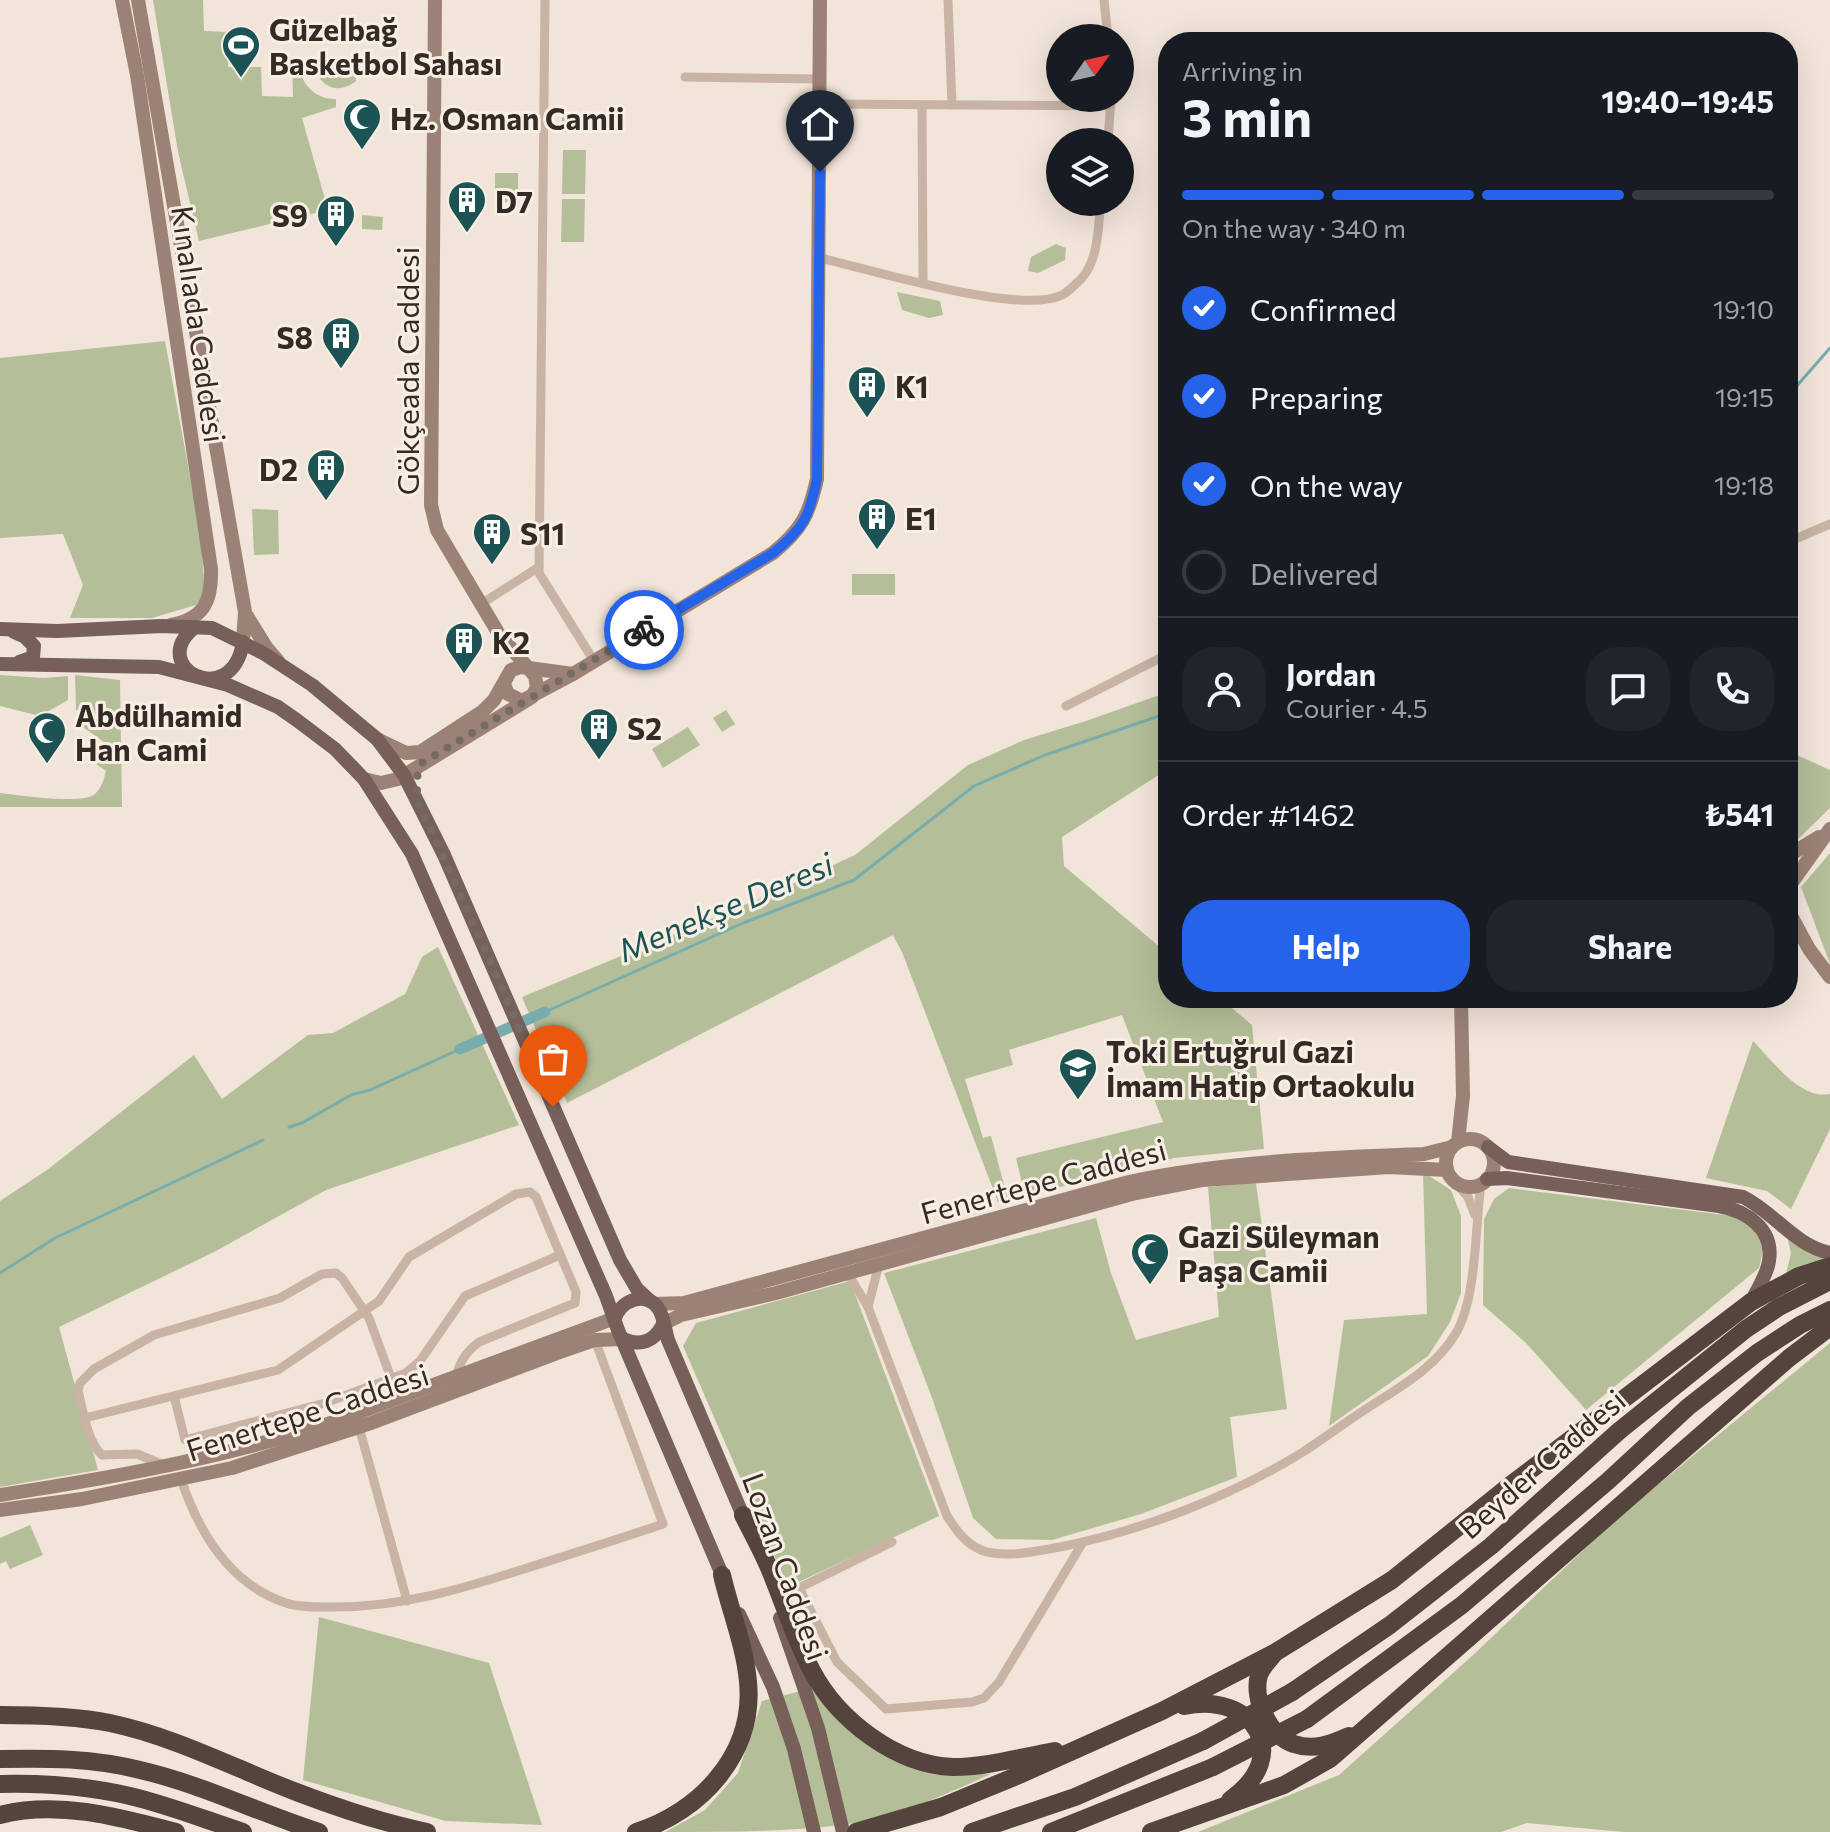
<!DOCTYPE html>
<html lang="en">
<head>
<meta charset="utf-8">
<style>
	:root { --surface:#171b24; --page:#20242c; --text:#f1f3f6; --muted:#9ea1a6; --line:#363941; --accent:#2563eb }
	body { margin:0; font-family:Commissioner,sans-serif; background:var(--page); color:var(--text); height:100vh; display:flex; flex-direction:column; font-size:30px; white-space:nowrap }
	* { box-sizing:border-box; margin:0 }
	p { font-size:26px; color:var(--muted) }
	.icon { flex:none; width:44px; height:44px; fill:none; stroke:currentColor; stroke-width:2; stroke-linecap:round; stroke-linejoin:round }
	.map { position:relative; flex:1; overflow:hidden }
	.sheet { position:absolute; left:1158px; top:32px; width:640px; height:976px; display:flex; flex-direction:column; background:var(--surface); border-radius:32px; box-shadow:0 8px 32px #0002 }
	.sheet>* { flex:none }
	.needle { width:52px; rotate:56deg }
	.fabs { position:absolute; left:1046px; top:24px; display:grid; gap:16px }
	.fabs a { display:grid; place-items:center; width:88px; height:88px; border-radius:50%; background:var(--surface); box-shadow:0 8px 32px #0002; font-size:40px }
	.pin { position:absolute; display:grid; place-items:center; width:68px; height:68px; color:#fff; margin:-82px -34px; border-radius:50% 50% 50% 0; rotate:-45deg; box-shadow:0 0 8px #0007 }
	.pin .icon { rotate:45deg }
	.courier { position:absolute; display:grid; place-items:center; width:80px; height:80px; margin:-40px; border:6px solid #2563eb; border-radius:50%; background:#fff; color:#222; box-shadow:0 2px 10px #0007 }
	.head em { font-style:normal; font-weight:700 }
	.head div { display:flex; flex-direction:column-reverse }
	.head { display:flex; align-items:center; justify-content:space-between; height:136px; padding:0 24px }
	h1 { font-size:52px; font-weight:700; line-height:60px }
	.bar { display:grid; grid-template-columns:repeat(4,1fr); gap:12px 8px; align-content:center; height:96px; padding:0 24px }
	.bar i { height:10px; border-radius:6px; background:var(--line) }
	.bar .active { background:var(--accent) }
	.bar p { grid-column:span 4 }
	.line { display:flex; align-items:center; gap:20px; padding:0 24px; border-top:2px solid var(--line) }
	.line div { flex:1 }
	.round { display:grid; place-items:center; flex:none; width:84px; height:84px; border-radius:32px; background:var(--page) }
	ol { padding:0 24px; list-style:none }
	li { display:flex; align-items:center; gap:24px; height:88px }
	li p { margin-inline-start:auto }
	li .icon { padding:8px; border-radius:50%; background:var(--accent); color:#fff; stroke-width:4 }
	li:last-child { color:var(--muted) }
	li i { width:44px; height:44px; border:4px solid var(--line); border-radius:50% }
	.action { display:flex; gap:16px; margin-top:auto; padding:16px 24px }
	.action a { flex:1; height:92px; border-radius:32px; background:var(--accent); color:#fff; font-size:32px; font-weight:700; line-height:92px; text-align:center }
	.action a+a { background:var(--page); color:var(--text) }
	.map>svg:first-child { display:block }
	.green { fill:#b4bf99 }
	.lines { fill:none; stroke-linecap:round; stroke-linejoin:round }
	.stream { stroke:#78adad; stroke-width:3 }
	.canal { stroke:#78adad; stroke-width:11 }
	.street { stroke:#c8b3a5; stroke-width:9 }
	.secondary { stroke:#9c8276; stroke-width:14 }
	.primary { stroke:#766057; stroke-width:14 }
	.highway { stroke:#55433d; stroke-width:18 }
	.highway-bridge { stroke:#55433d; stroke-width:18 }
	.done { stroke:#766b64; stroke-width:8; stroke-dasharray:0 14.4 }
	.route { stroke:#2563eb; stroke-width:10 }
	.labels { text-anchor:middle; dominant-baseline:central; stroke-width:6; stroke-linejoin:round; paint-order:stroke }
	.poi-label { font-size:30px; font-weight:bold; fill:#342a26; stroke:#f9eee4; text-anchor:start }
	.street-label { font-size:30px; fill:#342a26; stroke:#f9eee4 }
	.water-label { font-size:32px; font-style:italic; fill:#1c5455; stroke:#f9eee4 }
</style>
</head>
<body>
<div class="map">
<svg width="1830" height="1832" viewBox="0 0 1830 1832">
	<rect width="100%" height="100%" fill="#f1e4d8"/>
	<g class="green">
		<path d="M153,0H203L204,31L228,32V67H261L262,96L293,97L292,63L298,62C300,83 315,100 336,99V107L302,118L328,210L199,241L178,152Z"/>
		<path d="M314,64H355L356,81C337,96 318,86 314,64Z"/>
		<rect x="562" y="116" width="18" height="16"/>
		<path d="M563,150H586L585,194H562Z"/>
		<rect x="495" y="173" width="23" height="29"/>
		<path d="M562,199H585L584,242H561Z"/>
		<path d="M362,215L383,217L382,230L362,229Z"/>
		<path d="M1056,244L1066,248L1065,260L1038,273L1028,271L1031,257Z"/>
		<path d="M897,292L940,301L943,315L929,318L902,310Z"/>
		<path d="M165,341L200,531L205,592L196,605L152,618H70L83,585L63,534L0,538V358Z"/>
		<path d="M252,509L278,510L279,554L254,555Z"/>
		<rect x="852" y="574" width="43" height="21"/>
		<path d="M0,675L44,678L68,676V700L40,716L0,706Z"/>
		<path d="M75,675L120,680L122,807H0V793C18,795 82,805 95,794C102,788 104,778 106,771L95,763L104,742L80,725L88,715L86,712L76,710Z"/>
		<path d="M1168,692V769L1062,837L1064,866L1168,954V998H1220L1252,1025L1264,1149L1174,1158L1025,1196L1016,1158L1163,1122L1122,1015L1009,1050L1013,1065L965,1079L983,1138L991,1136L1008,1200L998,1202L902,952L893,935L567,1103L522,997L768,895L855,855L968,765L1024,740L1086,721Z"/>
		<path d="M726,710L735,724L722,732L713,718Z"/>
		<path d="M688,727L700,745L663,768L652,749Z"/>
		<path d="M1788,751L1830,770V808L1798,839L1788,840Z"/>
		<path d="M1830,853V964L1801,887Z"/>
		<path d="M438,947L519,1125L326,1190L214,1252L59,1327L98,1470L0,1487V1201L47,1170L194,1055L222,1099L308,1035L333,1033L405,994L422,957Z"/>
		<path d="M1753,1041C1772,1060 1800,1100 1830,1094V1129L1791,1209L1767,1191L1706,1178Z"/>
		<path d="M1423,1172L1451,1190L1461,1216V1293L1450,1322L1428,1356L1329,1426L1344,1320L1427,1314Z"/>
		<path d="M1256,1183L1287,1409L1230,1417L1237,1477L1141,1514L1052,1540L996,1539L973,1518L931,1395L884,1273L1096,1218L1111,1273L1136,1340L1219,1317L1208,1187Z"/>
		<path d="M1509,1188L1733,1216C1760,1226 1767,1240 1759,1268L1586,1410L1527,1344L1483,1305L1484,1219L1494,1199Z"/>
		<path d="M1787,1236L1808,1252L1825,1260L1786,1274L1791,1253Z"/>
		<path d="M850,1281L939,1516L788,1587L683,1346L696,1323Z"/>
		<path d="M1830,1343V1832H1624L1527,1823L1501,1832H1198L1339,1775L1472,1656L1616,1519Z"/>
		<path d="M30,1525L43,1555L10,1569L6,1561L0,1564V1538Z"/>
		<path d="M319,1617L489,1663L542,1825L446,1821L303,1780Z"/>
		<path d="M816,1687C871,1758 900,1774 991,1774C951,1792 911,1810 869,1821C803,1832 733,1832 665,1832L705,1810L738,1773L762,1701Z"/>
	</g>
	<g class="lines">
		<g class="stream">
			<path d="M1788,396L1830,348"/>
			<path d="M545,1012L743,923L854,880L974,786L1045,755L1168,713"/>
			<path d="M289,1127L302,1123L351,1095L370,1090L460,1049"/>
			<path d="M0,1273L55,1238L263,1140"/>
		</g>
		<path class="canal" d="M460,1049L545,1012"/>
		<g class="street">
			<path d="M545,0L539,573L594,661"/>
			<path d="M948,0L952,105"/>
			<path d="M1104,0L1108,38"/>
			<path d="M685,77L820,79"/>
			<path d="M820,104L1111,106"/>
			<path d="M922,105L923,282"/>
			<path d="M1108,142L1111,98"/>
			<path d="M820,258C870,269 1020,316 1062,295C1068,292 1076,284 1081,279C1099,260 1098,226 1101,202"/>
			<path d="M1788,542L1830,524"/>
			<path d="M481,604L539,567"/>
			<path d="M1066,706L1168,654"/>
			<path d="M1456,1183L1468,1197L1475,1215"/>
			<path d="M847,1272L868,1307L947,1516C956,1530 965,1543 981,1550C1005,1559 1036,1551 1060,1547C1144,1530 1230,1497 1303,1452C1323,1439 1343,1424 1363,1411C1396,1389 1435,1369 1456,1333C1477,1297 1475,1227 1481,1184"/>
			<path d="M868,1307L879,1264"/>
			<path d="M174,1396L185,1440L325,1403L406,1373L420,1361L465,1296L560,1255"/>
			<path d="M85,1418L278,1370L379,1301L409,1257L516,1194L530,1192L536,1197L576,1292L575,1303L479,1342C466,1352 460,1361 456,1377"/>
			<path d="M359,1427L407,1601"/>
			<path d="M164,1465L137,1454L102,1455C87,1441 83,1410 78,1391L80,1383L94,1369L154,1335L280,1298L322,1274L336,1273L342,1278L369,1318L391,1378"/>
			<path d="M181,1479C199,1533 229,1584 286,1603C302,1608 319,1607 335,1607C403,1607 465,1588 530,1567C574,1553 619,1539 663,1524L595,1340"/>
			<path d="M892,1542L799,1588L837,1662L886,1709L972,1702L984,1698L999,1682L1083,1542"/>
		</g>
		<g class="secondary">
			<path d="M122,0L137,75L211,569C212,601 204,619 171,625"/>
			<path d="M138,0L245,612L243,642"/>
			<path d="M247,616L266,647L278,661"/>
			<path d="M504,684L508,694L522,701L573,674L773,553C802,529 809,515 817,479L820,0"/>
			<path d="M377,739L406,753L420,752L483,711L494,700L511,670L521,667L573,674"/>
			<path d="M364,779L381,783L398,779L532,697L537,687L535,676L499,634L481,604L437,530L431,505L435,0"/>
			<path d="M1788,856L1819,837"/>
			<path d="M1788,888L1830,829"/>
			<path d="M1788,910L1809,949L1830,977"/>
			<circle cx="1470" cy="1163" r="24"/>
			<path d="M1458,1142L1463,1096L1461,998"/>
			<path d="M655,1304L684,1303L1129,1182C1227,1161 1325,1158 1424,1154L1452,1147"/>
			<path d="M663,1324L681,1315L776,1293L1132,1194L1203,1180L1389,1167L1447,1170"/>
			<path d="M0,1495C111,1478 215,1459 322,1426L615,1318"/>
			<path d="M0,1510L82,1499L232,1468L371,1423L560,1352L595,1340L623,1339"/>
		</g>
		<g class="primary">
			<path d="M195,627C145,667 232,712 243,642"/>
			<path d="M0,629L57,631L162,626L212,628L263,653L312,685L377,739L404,775L444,855L620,1260L637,1289L650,1301"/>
			<path d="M14,632L25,637L34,646L33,657L19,662"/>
			<path d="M0,664L159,667L228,685L278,707L298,721L335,749L364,779L412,854L606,1296L618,1330L726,1584"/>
			<path d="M1488,1147L1508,1162L1743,1197C1775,1213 1794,1245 1830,1253"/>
			<path d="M1487,1179L1507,1178L1719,1206C1747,1211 1774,1229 1769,1261C1767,1275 1757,1290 1751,1302"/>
			<path d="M615,1318C621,1301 645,1290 658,1308C664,1316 665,1330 668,1340L746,1523"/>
			<path d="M623,1339C641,1347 655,1341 663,1324"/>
			<path d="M739,1614L773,1687L794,1749L814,1832"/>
			<path d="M780,1618L818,1728L843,1832"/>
		</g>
		<g class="highway">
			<path d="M743,1515C752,1533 762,1551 770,1570C784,1604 795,1639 812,1671C838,1720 896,1765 953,1767C987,1767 1021,1757 1055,1751"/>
			<path d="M1274,1654C1268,1661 1262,1667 1259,1675C1252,1699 1270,1737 1294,1744C1314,1751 1331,1744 1349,1736"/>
			<path d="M1292,1692L1390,1625L1491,1546L1619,1431L1746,1329L1779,1307L1830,1281"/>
			<path d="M1184,1706C1252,1691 1295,1754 1230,1800"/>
			<path d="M0,1715C36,1715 75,1716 110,1723C176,1737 236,1769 299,1793C341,1809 383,1823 427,1832"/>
			<path d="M1307,1719L1462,1605L1608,1481L1688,1407L1757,1353L1800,1325L1830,1310"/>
			<path d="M0,1759C47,1758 93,1758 140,1770C201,1784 259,1813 319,1832"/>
			<path d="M0,1784C44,1783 87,1786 130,1796C168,1805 206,1820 243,1832"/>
			<path d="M0,1815C58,1800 119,1817 176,1832"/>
			<path d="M636,1832C700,1812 755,1754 748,1682C745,1646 730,1610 722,1575"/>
			<path d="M856,1832L941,1807L1019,1775L1162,1711L1276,1652L1392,1580L1508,1487L1751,1302L1799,1276L1830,1266"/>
			<path d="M972,1832L1075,1797L1203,1741"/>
			<path d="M1051,1832L1213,1767"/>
			<path d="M1151,1832L1284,1785L1330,1759L1789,1358L1830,1327"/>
		</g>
		<g class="highway-bridge">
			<path d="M1203,1741L1292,1692"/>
			<path d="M1213,1767L1307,1719"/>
		</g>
	</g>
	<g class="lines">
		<path class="done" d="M553,1107L485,949L417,800V777L422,763L644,630"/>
		<path class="route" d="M644,630L773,553C804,528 809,517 817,479L820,172"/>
	</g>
	<defs>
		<g id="stadium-pin" transform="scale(2)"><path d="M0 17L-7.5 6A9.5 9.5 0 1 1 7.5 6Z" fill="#1c5455" stroke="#f9eee4"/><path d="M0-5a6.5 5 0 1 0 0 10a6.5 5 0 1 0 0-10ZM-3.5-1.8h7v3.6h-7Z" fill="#fff"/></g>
		<g id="mosque-pin" transform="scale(2)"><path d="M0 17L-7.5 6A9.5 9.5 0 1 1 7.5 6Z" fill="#1c5455" stroke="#f9eee4"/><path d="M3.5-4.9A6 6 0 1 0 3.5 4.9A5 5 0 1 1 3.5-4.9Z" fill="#fff"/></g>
		<g id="building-pin" transform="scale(2)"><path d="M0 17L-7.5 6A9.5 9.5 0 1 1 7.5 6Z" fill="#1c5455" stroke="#f9eee4"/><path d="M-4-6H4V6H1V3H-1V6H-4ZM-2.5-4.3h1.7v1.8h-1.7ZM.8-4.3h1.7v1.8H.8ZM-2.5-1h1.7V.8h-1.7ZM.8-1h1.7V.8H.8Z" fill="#fff"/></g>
		<g id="school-pin" transform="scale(2)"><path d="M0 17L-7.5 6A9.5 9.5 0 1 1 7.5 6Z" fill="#1c5455" stroke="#f9eee4"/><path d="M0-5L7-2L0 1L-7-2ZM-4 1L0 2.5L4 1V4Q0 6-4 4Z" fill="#fff"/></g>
	</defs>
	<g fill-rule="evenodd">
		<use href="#stadium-pin" x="241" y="45"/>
		<use href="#mosque-pin" x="362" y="117"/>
		<use href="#building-pin" x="467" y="200"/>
		<use href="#building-pin" x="336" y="214"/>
		<use href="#building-pin" x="341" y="336"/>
		<use href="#building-pin" x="867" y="385"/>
		<use href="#building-pin" x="326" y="468"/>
		<use href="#building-pin" x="877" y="517"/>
		<use href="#building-pin" x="492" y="532"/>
		<use href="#building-pin" x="464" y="641"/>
		<use href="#building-pin" x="599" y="727"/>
		<use href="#mosque-pin" x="47" y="731"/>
		<use href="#school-pin" x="1078" y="1067"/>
		<use href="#mosque-pin" x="1150" y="1252"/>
	</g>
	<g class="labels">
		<g class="poi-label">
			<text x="269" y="28">Güzelbağ<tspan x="269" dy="34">Basketbol Sahası</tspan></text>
			<text x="390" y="117">Hz. Osman Camii</text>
			<text x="495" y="200">D7</text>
			<text x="308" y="214" text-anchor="end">S9</text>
			<text x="313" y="336" text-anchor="end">S8</text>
			<text x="895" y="385">K1</text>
			<text x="298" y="468" text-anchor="end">D2</text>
			<text x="905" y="517">E1</text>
			<text x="520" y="532">S11</text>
			<text x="492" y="641">K2</text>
			<text x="75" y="714">Abdülhamid<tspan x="75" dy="34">Han Cami</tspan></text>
			<text x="627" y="727">S2</text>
			<text x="1106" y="1050">Toki Ertuğrul Gazi<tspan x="1106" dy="34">İmam Hatip Ortaokulu</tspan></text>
			<text x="1178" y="1235">Gazi Süleyman<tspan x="1178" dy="34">Paşa Camii</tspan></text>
		</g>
		<g class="street-label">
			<text transform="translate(200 324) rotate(82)">Kınalıada Caddesi</text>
			<text transform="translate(406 371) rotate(-90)">Gökçeada Caddesi</text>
			<text transform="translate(1043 1180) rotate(-15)">Fenertepe Caddesi</text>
			<text transform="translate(307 1411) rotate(-18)">Fenertepe Caddesi</text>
			<text transform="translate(1541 1463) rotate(-41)">Beyder Caddesi</text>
			<text transform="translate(787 1566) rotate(70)">Lozan Caddesi</text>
		</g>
		<g class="water-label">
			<text transform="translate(725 906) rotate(-23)">Menekşe Deresi</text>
		</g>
	</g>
</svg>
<div class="fabs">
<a><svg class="needle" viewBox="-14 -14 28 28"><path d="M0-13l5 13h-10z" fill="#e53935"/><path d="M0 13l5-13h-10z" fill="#9ea1a6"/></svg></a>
<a><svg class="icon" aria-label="layers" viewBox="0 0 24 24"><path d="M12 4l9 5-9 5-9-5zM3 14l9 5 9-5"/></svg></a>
</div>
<div class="pin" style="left:553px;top:1107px;background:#ea580c"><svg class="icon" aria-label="bag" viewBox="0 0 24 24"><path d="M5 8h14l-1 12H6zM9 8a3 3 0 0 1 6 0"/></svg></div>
<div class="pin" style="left:820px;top:172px;background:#1f2937"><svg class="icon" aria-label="home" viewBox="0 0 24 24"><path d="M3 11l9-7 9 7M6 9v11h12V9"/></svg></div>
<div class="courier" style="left:644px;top:630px"><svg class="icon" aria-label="bike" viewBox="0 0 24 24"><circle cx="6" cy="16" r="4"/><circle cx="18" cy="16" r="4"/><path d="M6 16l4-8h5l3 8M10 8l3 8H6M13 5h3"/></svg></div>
<section class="sheet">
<div class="head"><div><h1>3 min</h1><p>Arriving in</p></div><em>19:40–19:45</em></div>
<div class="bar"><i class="active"></i><i class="active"></i><i class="active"></i><i></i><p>On the way · 340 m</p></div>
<ol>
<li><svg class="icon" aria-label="check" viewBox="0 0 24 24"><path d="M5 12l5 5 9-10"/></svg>Confirmed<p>19:10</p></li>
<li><svg class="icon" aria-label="check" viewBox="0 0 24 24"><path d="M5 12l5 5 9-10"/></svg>Preparing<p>19:15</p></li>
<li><svg class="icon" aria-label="check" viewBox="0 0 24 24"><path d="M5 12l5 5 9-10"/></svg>On the way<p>19:18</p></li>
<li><i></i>Delivered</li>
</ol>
<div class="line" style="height:144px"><a class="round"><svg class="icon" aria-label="person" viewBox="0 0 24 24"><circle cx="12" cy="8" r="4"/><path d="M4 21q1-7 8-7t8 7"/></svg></a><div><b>Jordan</b><p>Courier · 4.5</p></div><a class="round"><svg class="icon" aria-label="chat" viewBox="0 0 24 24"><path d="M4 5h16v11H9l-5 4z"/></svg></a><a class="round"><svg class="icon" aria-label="phone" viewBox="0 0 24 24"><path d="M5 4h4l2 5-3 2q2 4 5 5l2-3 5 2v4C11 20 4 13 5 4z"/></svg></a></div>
<div class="line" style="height:104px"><div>Order #1462</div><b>₺541</b></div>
<div class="action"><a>Help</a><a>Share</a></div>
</section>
</div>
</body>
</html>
